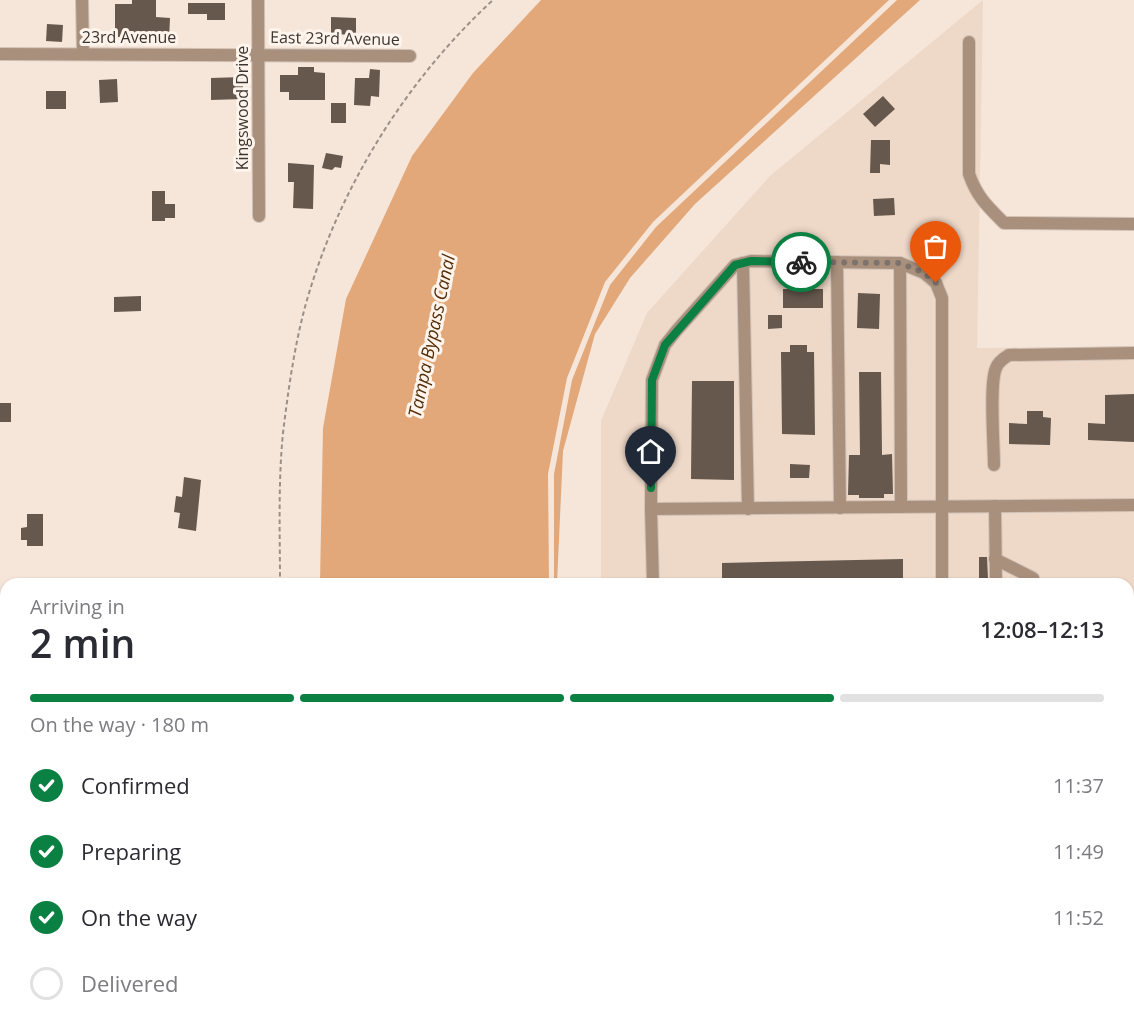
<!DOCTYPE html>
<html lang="en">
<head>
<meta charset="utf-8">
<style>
	:root { --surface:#fff; --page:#f2f2f3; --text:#2b2b33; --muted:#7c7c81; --line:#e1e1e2; --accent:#0b8043 }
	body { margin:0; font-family:"Open Sans",sans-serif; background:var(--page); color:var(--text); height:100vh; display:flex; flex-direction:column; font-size:22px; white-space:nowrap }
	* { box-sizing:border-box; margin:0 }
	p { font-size:20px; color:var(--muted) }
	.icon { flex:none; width:33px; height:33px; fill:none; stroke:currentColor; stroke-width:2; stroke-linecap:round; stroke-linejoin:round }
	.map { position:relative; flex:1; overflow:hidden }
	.details { position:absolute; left:0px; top:578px; width:1134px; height:452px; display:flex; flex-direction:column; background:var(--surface); border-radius:18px 18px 0 0; box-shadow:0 2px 4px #0004 }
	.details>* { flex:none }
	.pin { position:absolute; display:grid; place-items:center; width:51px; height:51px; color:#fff; margin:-62px -26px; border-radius:50% 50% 50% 0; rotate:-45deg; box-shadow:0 0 6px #0007 }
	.pin .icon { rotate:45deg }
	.courier { position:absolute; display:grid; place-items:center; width:60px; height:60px; margin:-30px; border:4px solid #0b8043; border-radius:50%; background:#fff; color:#222; box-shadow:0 2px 8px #0007 }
	.head em { font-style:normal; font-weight:600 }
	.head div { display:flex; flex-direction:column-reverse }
	.head { display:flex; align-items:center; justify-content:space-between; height:102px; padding:0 30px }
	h1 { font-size:39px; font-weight:600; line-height:45px }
	.bar { display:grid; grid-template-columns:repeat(4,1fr); gap:9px 6px; align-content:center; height:72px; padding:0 30px }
	.bar i { height:8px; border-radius:4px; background:var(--line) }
	.bar .on { background:var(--accent) }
	.bar p { grid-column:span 4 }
	ol { padding:0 30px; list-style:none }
	li { display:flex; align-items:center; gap:18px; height:66px }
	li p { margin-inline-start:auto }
	li .icon { padding:6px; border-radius:50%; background:var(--accent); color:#fff; stroke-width:4 }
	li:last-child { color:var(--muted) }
	li i { width:33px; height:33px; border:3px solid var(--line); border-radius:50% }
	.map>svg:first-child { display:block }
	.built { fill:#eed8c7 }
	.water { fill:#e2a879 }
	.building { fill:#66584d }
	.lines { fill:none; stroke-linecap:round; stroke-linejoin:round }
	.minor-casing { stroke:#d1c2b7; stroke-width:14 }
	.major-casing { stroke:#d1c2b7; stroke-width:17 }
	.path { stroke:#9b9087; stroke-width:2; stroke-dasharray:4.5 3; stroke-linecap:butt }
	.minor { stroke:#a9907c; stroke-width:12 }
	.major { stroke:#714620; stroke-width:15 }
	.done { stroke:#7d736c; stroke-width:6; stroke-dasharray:0 10.8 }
	.route { stroke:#0b8043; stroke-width:8 }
	.labels { text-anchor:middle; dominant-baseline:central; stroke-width:6; stroke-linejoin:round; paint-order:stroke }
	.street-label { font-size:16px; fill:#3c3631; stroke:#fef4ec }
	.water-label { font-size:18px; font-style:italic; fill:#542e08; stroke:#fef4ec }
</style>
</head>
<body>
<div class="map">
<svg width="1134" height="1028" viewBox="0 0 1134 1028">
	<rect width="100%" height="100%" fill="#f6e5d9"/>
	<g class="built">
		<path d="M983,0L977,348L1134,347V967L1128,969V584L601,583V421L647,313L770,176Z"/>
		<rect x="0" y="834" width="6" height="120"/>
		<path d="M0,969H6V1023H145L149,1028H0Z"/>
		<path d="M602,1023H957L942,1028H606L602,1027Z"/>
	</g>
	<g class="water">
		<path d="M541,0H889L653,222L605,282L567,378L548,474L549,583H320L323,428L346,299L412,156L473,73Z"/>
		<path d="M897,0H920L695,204L630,278L595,334L563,451L557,583H554V474L572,380L610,285L656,227Z"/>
		<path d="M300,1023H549V1028H301Z"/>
	</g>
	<g class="building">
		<path d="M132,0H156V17L170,18L169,40L156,39V34L137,33V37H115V4H132Z"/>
		<path d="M188,3H225V20H207V14H188Z"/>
		<path d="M331,17L356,18V35L331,34Z"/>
		<path d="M47,24L63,25L62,42L46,41Z"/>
		<path d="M298,67H314V72L325,73V100H289V92H280V75H298Z"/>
		<path d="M370,69L380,70L379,97L371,96L370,106L354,105L355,78H369Z"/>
		<path d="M243,77V99L211,100V78Z"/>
		<path d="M117,79L118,102L100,103L99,80Z"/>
		<rect x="46" y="91" width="20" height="18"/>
		<path d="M883,96L895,109L875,127L863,114Z"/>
		<rect x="331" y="103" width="15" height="20"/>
		<path d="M871,140H890V165L880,164V173H870Z"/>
		<path d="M326,153L343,156L341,168L335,167L332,170L322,168Z"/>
		<path d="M288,163L314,165L313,209L293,208L294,182H288Z"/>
		<path d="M152,191H165V204H175V218H165V221H152Z"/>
		<path d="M894,198L895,215L874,216L873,199Z"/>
		<path d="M813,279V289H823V308H783V289H793V280Z"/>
		<path d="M858,293L880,294L879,329L857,328Z"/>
		<path d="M141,296V311L114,312V297Z"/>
		<path d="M768,315H782V328L768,329Z"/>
		<path d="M790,345H807V352H814L815,435L782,434L781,352H790Z"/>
		<path d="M859,372H881L882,455L892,454L893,494H884V498H859V495H848L849,455H860Z"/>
		<path d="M692,381H734V480L691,479Z"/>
		<path d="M1134,394V442L1088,440V423L1105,424V395Z"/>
		<rect x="0" y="403" width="11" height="19"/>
		<path d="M1027,411H1043V417L1051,418L1050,445L1009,444V423L1027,424Z"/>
		<path d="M790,464L810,465L809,478H790Z"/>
		<path d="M184,477L201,480L196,531L178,528L180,513L174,512L176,496L182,497Z"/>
		<path d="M27,514H43V546H27V540H21V528L27,527Z"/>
		<path d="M979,557H987L988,579H979Z"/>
		<path d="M903,559V584H722V563Z"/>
	</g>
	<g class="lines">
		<g class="minor-casing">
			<g id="minor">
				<path d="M82,0L83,53"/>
				<path d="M258,0L259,216"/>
				<path d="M969,42V174C977,197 987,206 1004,223L1134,224"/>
				<path d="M0,54L410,56"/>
				<path d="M837,262L840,508"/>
				<path d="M743,263L748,509"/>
				<path d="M900,263L901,507"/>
				<path d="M994,465C994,444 989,384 996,368C998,362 1004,358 1009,355L1134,353"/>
				<path d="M995,506L996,584"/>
				<path d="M651,509L1134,505"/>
				<path d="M995,559L1033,578"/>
				<path d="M653,584L651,509L652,380L665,345L677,330L735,265L751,261L900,263L924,273L936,283L942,298V584"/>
				<path d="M1128,661H1134"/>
				<path d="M1128,811H1134"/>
				<path d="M1128,935L1134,934"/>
				<path d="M0,1007L1,960"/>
				<path d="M643,1028V1023"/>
				<path d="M681,1028V1023"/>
				<path d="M707,1028L708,1023"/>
				<path d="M789,1028V1023"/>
			</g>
		</g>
		<g class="major-casing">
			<g id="major">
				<path d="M0,960H6"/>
				<path d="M1128,976L1134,974"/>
				<path d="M522,1023L557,1028"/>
				<path d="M964,1028L980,1023"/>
			</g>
		</g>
		<path class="path" d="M280,584C280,534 278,483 283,433C288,392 294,348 305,307C337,191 405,81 493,0"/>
		<use href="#minor" class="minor"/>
		<use href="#major" class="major"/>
	</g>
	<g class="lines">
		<path class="done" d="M801,262L900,263L924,273L936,283"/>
		<path class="route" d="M651,488L652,380L665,345L735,265L751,261L801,262"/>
	</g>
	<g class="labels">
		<g class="street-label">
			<text x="129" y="37">23rd Avenue</text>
			<text transform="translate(335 38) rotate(1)">East 23rd Avenue</text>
			<text transform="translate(242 108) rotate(-90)">Kingswood Drive</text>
		</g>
		<g class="water-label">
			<text transform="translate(431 336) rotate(-78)">Tampa Bypass Canal</text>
		</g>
	</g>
</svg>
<div class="pin" style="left:936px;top:283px;background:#ea580c"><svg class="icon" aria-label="bag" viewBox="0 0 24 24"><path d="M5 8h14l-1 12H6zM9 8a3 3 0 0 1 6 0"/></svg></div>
<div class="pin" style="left:651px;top:488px;background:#1f2937"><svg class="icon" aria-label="home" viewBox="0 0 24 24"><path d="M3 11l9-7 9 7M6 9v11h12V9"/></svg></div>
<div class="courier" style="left:801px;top:262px"><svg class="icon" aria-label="bike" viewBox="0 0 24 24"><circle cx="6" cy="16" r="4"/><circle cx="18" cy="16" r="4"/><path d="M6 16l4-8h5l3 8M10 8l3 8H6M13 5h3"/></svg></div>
<section class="details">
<div class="head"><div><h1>2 min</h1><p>Arriving in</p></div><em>12:08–12:13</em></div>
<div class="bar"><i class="on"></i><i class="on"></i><i class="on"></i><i></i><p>On the way · 180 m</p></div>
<ol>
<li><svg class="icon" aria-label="check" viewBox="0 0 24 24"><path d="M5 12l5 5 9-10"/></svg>Confirmed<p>11:37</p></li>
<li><svg class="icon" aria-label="check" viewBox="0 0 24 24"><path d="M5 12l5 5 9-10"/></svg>Preparing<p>11:49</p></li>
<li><svg class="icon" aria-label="check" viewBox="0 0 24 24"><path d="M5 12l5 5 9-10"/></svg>On the way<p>11:52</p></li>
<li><i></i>Delivered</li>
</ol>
</section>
</div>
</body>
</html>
